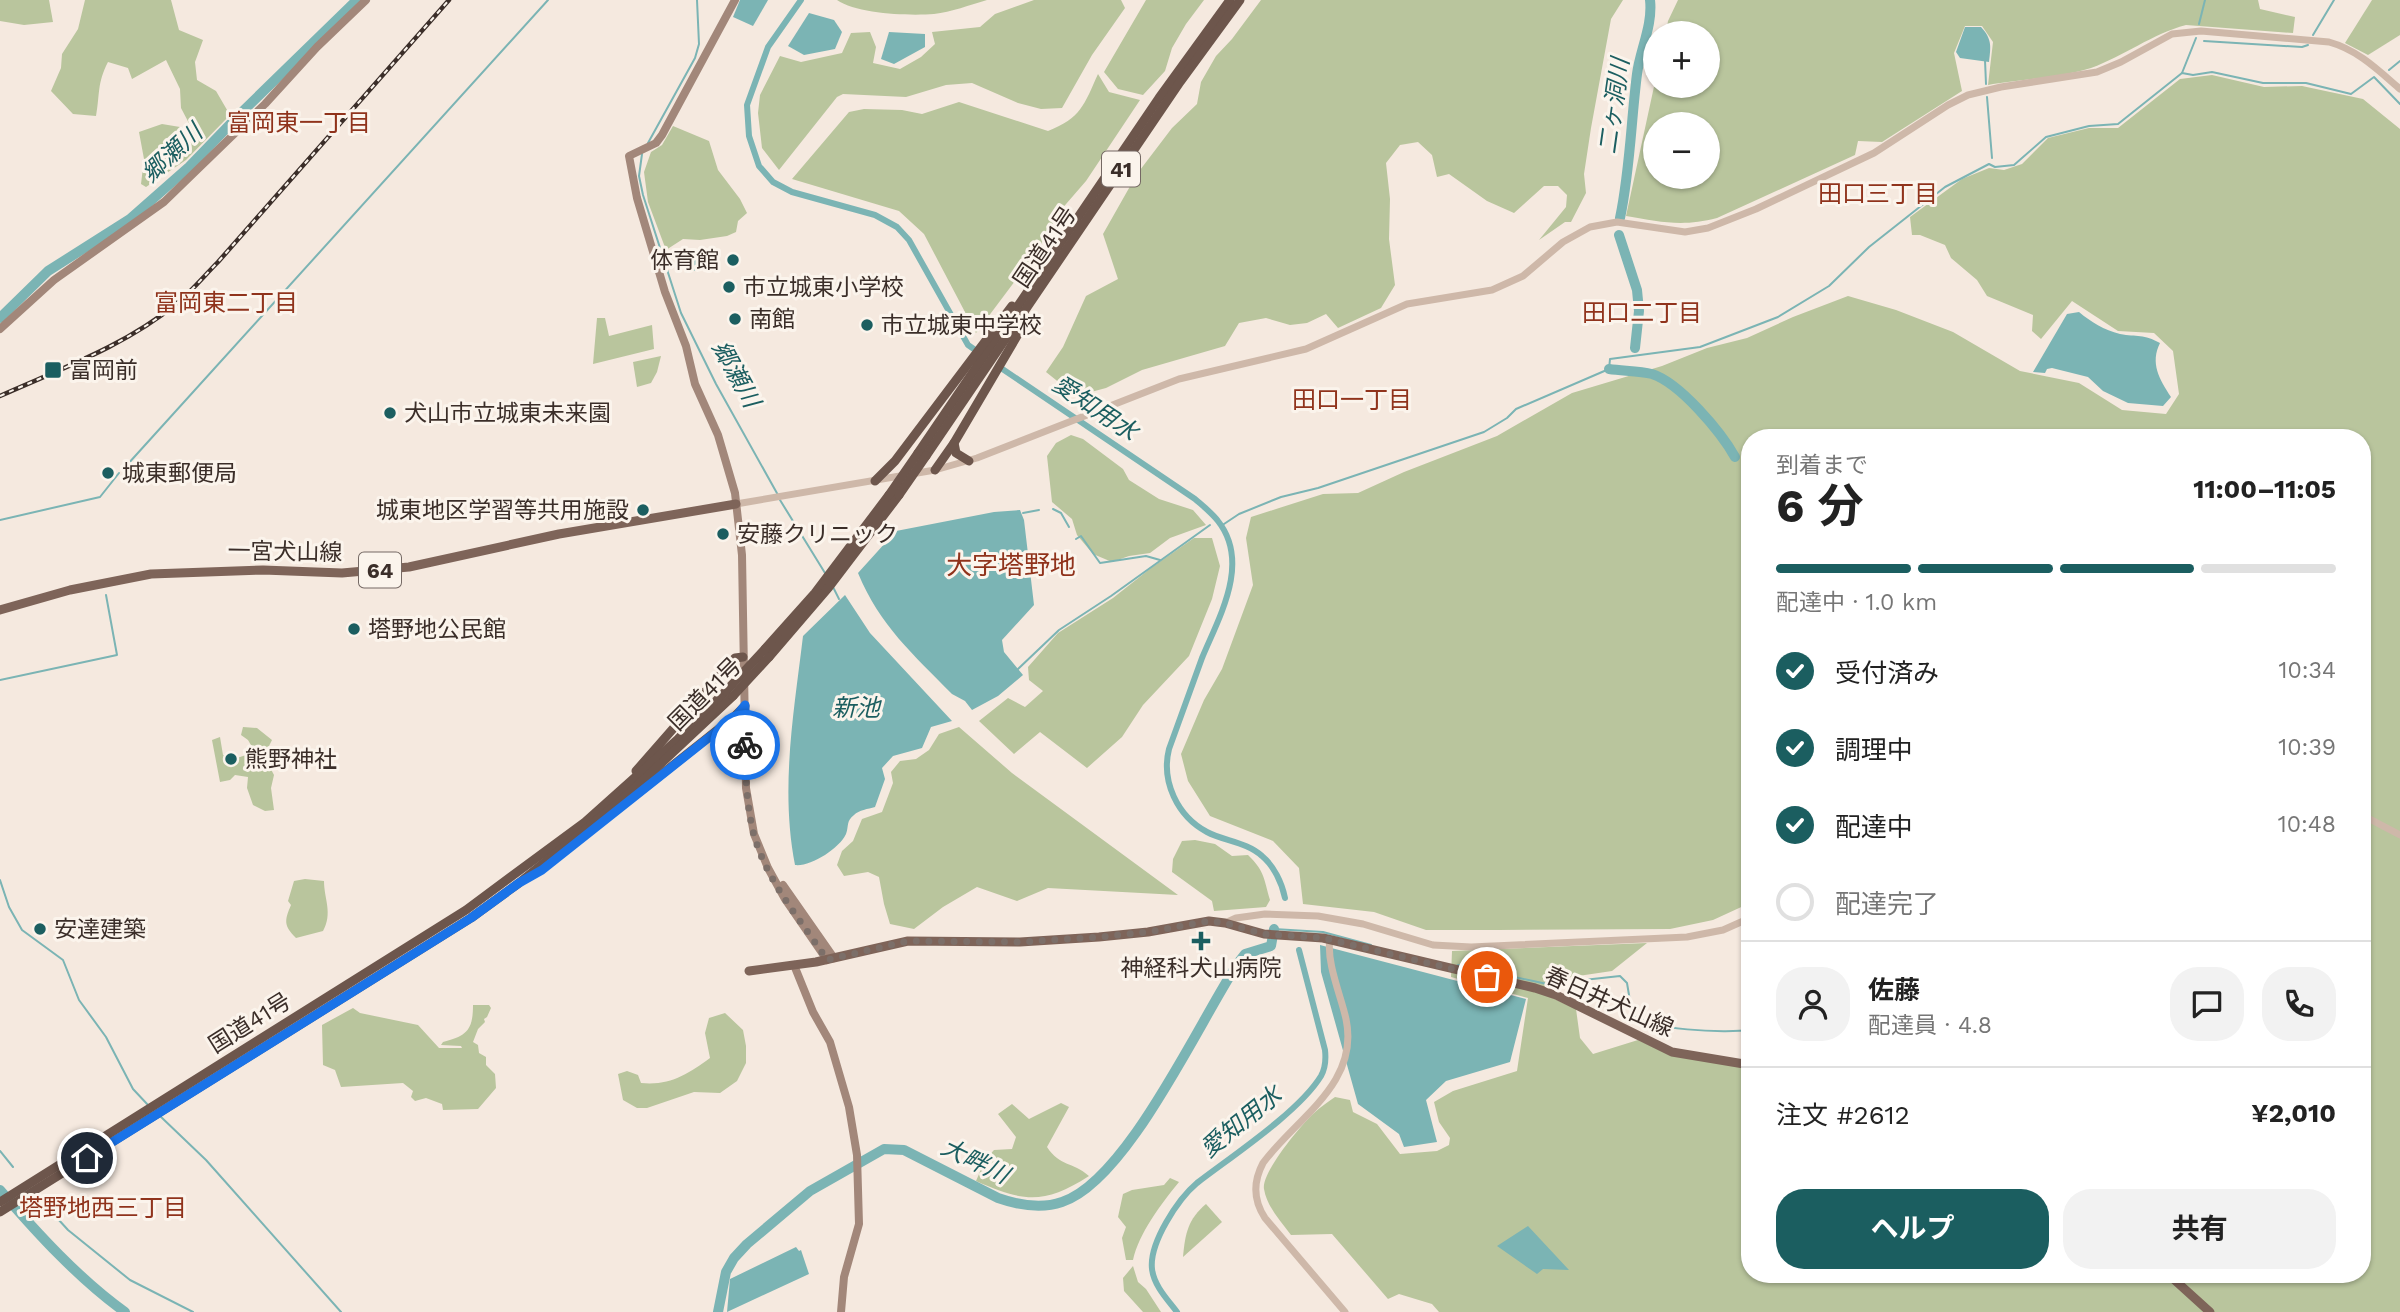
<!DOCTYPE html>
<html lang="ja">
<head>
<meta charset="utf-8">
<style>
	:root { --surface:#fff; --page:#f2f2f2; --text:#222; --muted:#767676; --line:#e0e0e0; --accent:#1b5e60 }
	body { margin:0; font-family:"Work Sans","Noto Sans JP",sans-serif; background:var(--page); color:var(--text); height:100vh; display:flex; flex-direction:column; font-size:26px; white-space:nowrap }
	* { box-sizing:border-box; margin:0 }
	p { font-size:23px; color:var(--muted) }
	.icon { flex:none; width:38px; height:38px; fill:none; stroke:currentColor; stroke-width:2; stroke-linecap:round; stroke-linejoin:round }
	.map { position:relative; flex:1; overflow:hidden }
	.panel { position:absolute; left:1741px; top:429px; width:630px; height:854px; display:flex; flex-direction:column; background:var(--surface); border-radius:28px; box-shadow:0 2px 5px #0004 }
	.panel>* { flex:none }
	.fabs { position:absolute; left:1643px; top:21px; display:grid; gap:14px }
	.fabs a { display:grid; place-items:center; width:77px; height:77px; border-radius:50%; background:var(--surface); box-shadow:0 2px 5px #0004; font-size:35px }
	.pin { position:absolute; display:grid; place-items:center; width:60px; height:60px; color:#fff; margin:-30px; border:4px solid #fff; border-radius:50%; box-shadow:0 2px 7px #0007 }
	.courier { position:absolute; display:grid; place-items:center; width:70px; height:70px; margin:-35px; border:5px solid #1a73e8; border-radius:50%; background:#fff; color:#222; box-shadow:0 2px 9px #0007 }
	.head em { font-style:normal; font-weight:700 }
	.head div { display:flex; flex-direction:column-reverse }
	.head { display:flex; align-items:center; justify-content:space-between; height:119px; padding:0 35px }
	h1 { font-size:46px; font-weight:700; line-height:52px }
	.bar { display:grid; grid-template-columns:repeat(4,1fr); gap:10px 7px; align-content:center; height:84px; padding:0 35px }
	.bar i { height:9px; border-radius:5px; background:var(--line) }
	.bar .selected { background:var(--accent) }
	.bar p { grid-column:span 4 }
	.line { display:flex; align-items:center; gap:18px; padding:0 35px; border-top:2px solid var(--line) }
	.line div { flex:1 }
	.round { display:grid; place-items:center; flex:none; width:74px; height:74px; border-radius:28px; background:var(--page) }
	ol { padding:0 35px; list-style:none }
	li { display:flex; align-items:center; gap:21px; height:77px }
	li p { margin-inline-start:auto }
	li .icon { padding:7px; border-radius:50%; background:var(--accent); color:#fff; stroke-width:4 }
	li:last-child { color:var(--muted) }
	li i { width:38px; height:38px; border:4px solid var(--line); border-radius:50% }
	.action { display:flex; gap:14px; margin-top:auto; padding:14px 35px }
	.action a { flex:1; height:80px; border-radius:28px; background:var(--accent); color:#fff; font-size:28px; font-weight:700; line-height:80px; text-align:center }
	.action a+a { background:var(--page); color:var(--text) }
	.map>svg:first-child { display:block }
	.green { fill:#b9c59d; fill-rule:evenodd }
	.water { fill:#7bb4b4 }
	.lines { fill:none; stroke-linecap:round; stroke-linejoin:round }
	.stream { stroke:#7bb4b4; stroke-width:2 }
	.canal { stroke:#7bb4b4; stroke-width:6 }
	.river { stroke:#7bb4b4; stroke-width:10 }
	.tertiary { stroke:#ceb8a9; stroke-width:7 }
	.secondary { stroke:#a2877a; stroke-width:8 }
	.primary { stroke:#7e6459; stroke-width:9 }
	.trunk { stroke:#6d564c; stroke-width:9 }
	.rail-casing { stroke:#3b2e29; stroke-width:4.5 }
	.rail { stroke:#fbf4ec; stroke-width:2; stroke-dasharray:5; stroke-linecap:butt }
	.trunk-bridge { stroke:#6d564c; stroke-width:9 }
	.done { stroke:#7c6f69; stroke-width:7; stroke-dasharray:0 12.6 }
	.route { stroke:#1a73e8; stroke-width:9 }
	.poi-dot { fill:#1b5e60; stroke:#fbf4ec; stroke-width:2.5 }
	.labels { text-anchor:middle; dominant-baseline:central; stroke-width:6; stroke-linejoin:round; paint-order:stroke }
	.shield { fill:#fbf4ec; stroke:#756964; stroke-width:2 }
	.shield-label { font-size:21px; font-weight:bold; fill:#3b2e29 }
	.street-label { font-size:23px; fill:#3b2e29; stroke:#fbf4ec }
	.poi-label { font-size:23px; fill:#3b2e29; stroke:#fbf4ec; text-anchor:start }
	.water-label { font-size:24px; font-style:italic; fill:#1b5e60; stroke:#fbf4ec }
	.neighbourhood-label { font-size:24px; fill:#90331c; stroke:#fbf4ec }
	.quarter-label { font-size:26px; fill:#90331c; stroke:#fbf4ec }
</style>
</head>
<body>
<div class="map">
<svg width="2400" height="1312" viewBox="0 0 2400 1312">
	<rect width="100%" height="100%" fill="#f5e9df"/>
	<g class="green">
		<path d="M0,0H49L53,22L24,25L0,21Z"/>
		<path d="M85,0H171L179,30L203,40L195,62L197,80L216,91L230,115L186,160L146,187L141,184L144,159L139,132L162,124L192,129L181,108L180,89L166,60L132,79L128,68L108,62C97,83 100,94 96,116L73,114L51,91L61,68L62,54L78,29Z"/>
		<path d="M837,0H987C970,5 951,12 934,14C909,16 857,14 837,0Z"/>
		<path d="M1034,0H1121L1125,8L1092,55L1062,108L1041,109L1018,103L972,83L946,85L906,97L843,94L837,97L779,170L762,148L758,113L760,95L780,56L801,62L842,53L851,33L870,32L876,47L873,63L900,69L921,57L935,44L932,32L980,27L995,14Z"/>
		<path d="M1146,0H1204L1186,24L1172,48L1165,71L1143,95L1118,89L1104,72Z"/>
		<path d="M1261,0H1623L1611,19L1591,128L1584,174L1586,193L1571,222H1565L1539,240L1566,207L1567,195L1558,186H1544L1514,213L1487,201L1449,174L1437,177L1432,155L1418,142L1400,145L1386,163L1390,199L1389,239L1395,285L1381,308L1338,328L1326,314L1307,323L1290,325L1266,318L1239,323L1225,346L1142,370L1106,388L1076,396L1046,372L1063,347L1086,296L1118,279L1103,234L1137,174L1172,128L1197,104L1201,82L1216,56L1232,39Z"/>
		<path d="M1678,0H2258L2260,9L2295,17L2293,33L2186,25C2152,34 2124,56 2091,68C2064,77 2018,80 1988,85L1993,42L1982,26H1965L1954,53L1962,91L1882,142L1858,141L1855,155L1717,218C1683,227 1660,222 1626,216L1655,82L1656,86H1708V33H1666L1668,21ZM1656,124H1708V177H1656Z"/>
		<path d="M2372,0H2400V35L2368,55L2345,43Z"/>
		<path d="M1098,74L1109,92L1140,100L1086,181L1060,211L1036,253L976,333L924,234L899,211L792,179L849,112L864,109L902,110L922,114L959,102L1048,131C1081,118 1084,105 1098,74Z"/>
		<path d="M2212,75L2264,87L2302,86L2363,99L2400,129V1312H1439L1432,1304L1399,1294L1388,1299L1332,1234L1291,1235C1280,1220 1267,1207 1264,1189C1261,1173 1301,1125 1314,1113C1320,1107 1328,1102 1335,1097L1350,1100L1353,1112L1377,1124L1400,1154L1437,1151L1449,1145L1450,1138L1439,1122L1434,1102L1453,1091L1517,1071L1528,998L1451,977L1452,951L1647,943L1612,971L1551,980L1546,995L1576,1009L1580,1038L1593,1054L1638,1040L1674,1056L1750,1068V1274H2362V438H1750V903L1713,920L1670,929L1498,930H1426L1374,912L1303,904L1299,868L1273,841L1210,816L1188,781L1181,754L1204,700L1222,669L1253,585L1246,538L1251,517L1323,494L1358,493L1404,472L1497,436L1572,393L1662,366L1707,348L1747,338L1793,317L1848,296L1896,310L1953,332L2020,371L2079,383L2122,410L2166,414L2179,394L2173,351L2154,333L2118,331L2072,301L2041,339L2032,331L2033,315L1987,296L1977,280L1951,258L1945,245L1920,235H1912L1910,217L1962,179L1989,168L2004,170L2022,164L2048,138L2089,128H2118L2180,79Z"/>
		<path d="M673,126L709,141L718,170L740,199L747,213L738,221L736,232L727,236L700,240L683,239L666,250L648,202L644,172L651,152L662,145Z"/>
		<path d="M597,318H605L609,336L652,325L654,349L593,364Z"/>
		<path d="M661,356L657,372L651,383L637,387L633,362Z"/>
		<path d="M1071,435L1083,439L1123,469L1129,480L1159,499L1193,510L1206,525L1170,538L1150,553L1129,556L1112,562L1093,554L1077,535L1072,519L1052,502L1047,456L1056,443Z"/>
		<path d="M1194,538H1212L1220,566L1212,599L1189,656L1143,705L1122,737L1087,768L1040,732L1014,754L979,721L1008,698L1025,707L1043,691L1029,680L1028,667L1058,633L1113,598L1151,568Z"/>
		<path d="M243,727L257,728L272,740L264,756L274,775L271,788L274,810L265,811L253,805L247,788L248,777L235,775L230,780L220,782L212,740L220,737L223,755L237,758L255,752L248,740L241,735Z"/>
		<path d="M959,727L1012,773L1178,895L1048,888L1017,901L977,887L943,907L914,929L890,924L884,904L879,877L868,872L844,876L837,865L842,851L853,841L862,819L882,812L893,783L891,772L900,761L916,759L929,750L939,734Z"/>
		<path d="M1195,840L1215,844L1232,856L1248,855C1265,871 1264,880 1270,900L1266,907L1214,911L1212,901L1172,872L1173,859L1182,841Z"/>
		<path d="M305,879L324,881C324,899 333,913 323,931L296,938C284,926 284,921 291,905L288,901L294,881Z"/>
		<path d="M473,1005H489L491,1008L487,1017L484,1019L485,1022L478,1029L473,1042L478,1045L479,1053L486,1057V1065L495,1074L496,1088L478,1109L443,1110L442,1104L426,1098L415,1101L411,1097L413,1091L403,1083L341,1087L335,1070L323,1065L322,1025L353,1008L360,1013L418,1025L439,1048H462L461,1046L441,1045L443,1042C467,1036 473,1030 473,1005Z"/>
		<path d="M725,1013L743,1030L746,1046V1063L737,1081L720,1093L694,1092L647,1108H637L623,1100L618,1074L627,1071L638,1075L641,1083C670,1086 688,1074 710,1058L705,1033L709,1018Z"/>
		<path d="M1061,1103L1069,1107L1047,1147C1060,1167 1072,1161 1089,1176C1044,1205 1023,1202 976,1181L985,1160L994,1150L1012,1149L1016,1137L998,1114L1012,1104L1029,1119Z"/>
		<path d="M1170,1178L1179,1182C1161,1204 1139,1233 1133,1260H1126L1122,1238L1126,1227L1118,1217L1123,1194L1132,1190L1164,1185Z"/>
		<path d="M1206,1204L1222,1222L1183,1257C1185,1234 1188,1219 1206,1204Z"/>
		<path d="M1133,1266L1138,1282L1146,1289L1161,1312H1143L1124,1291L1123,1278Z"/>
	</g>
	<g class="water">
		<path d="M740,0H768L753,26L733,17Z"/>
		<path d="M809,13L834,20L842,32L835,49L804,55L788,46Z"/>
		<path d="M1965,27H1981C1992,39 1991,46 1989,62L1960,58L1956,52Z"/>
		<path d="M889,32L925,34V47L894,64L881,59Z"/>
		<path d="M694,248L700,269L686,273L681,252Z"/>
		<path d="M2079,312C2091,322 2104,330 2120,334C2137,337 2144,334 2160,343C2150,363 2159,379 2171,397L2163,406L2128,403L2103,391L2088,377L2052,368L2047,369L2045,373L2033,372L2067,314Z"/>
		<path d="M1020,510L1024,520L1034,605L1002,640L1004,652L1023,675L998,696L972,710L965,701L952,694C913,654 880,626 858,573L896,531L994,512Z"/>
		<path d="M845,595L870,633L952,721L931,727L922,748L893,756L882,768L885,779L875,807C868,809 859,810 854,815C846,821 849,826 846,834C839,849 810,867 795,865C780,788 794,712 803,636Z"/>
		<path d="M1320,945L1526,999L1510,1062L1446,1081L1426,1100L1437,1142L1404,1147L1399,1134L1358,1104L1321,972Z"/>
		<path d="M1528,1226L1569,1270L1543,1269L1537,1274L1497,1246Z"/>
		<path d="M796,1247L799,1251L801,1250L809,1274L727,1312L730,1279Z"/>
	</g>
	<g class="lines">
		<g class="stream">
			<path d="M2199,24L2205,0"/>
			<path d="M2313,35L2334,0"/>
			<path d="M2204,41L2302,47L2308,45"/>
			<path d="M1985,60L1986,84"/>
			<path d="M2389,70L2400,61"/>
			<path d="M2182,73L2196,38"/>
			<path d="M1987,97L1992,158"/>
			<path d="M648,143L695,58L699,44L697,0"/>
			<path d="M642,154L639,176L643,195L681,313L716,384L778,495"/>
			<path d="M127,465L548,0"/>
			<path d="M780,500L825,573"/>
			<path d="M1053,509L1061,513L1069,527"/>
			<path d="M1023,513L1039,510"/>
			<path d="M0,520L100,497L119,473"/>
			<path d="M1221,526L1239,514L1281,497L1318,488L1484,432L1507,418L1516,409L1609,369L1610,359L1700,347L1778,317L1829,286L1869,247L1945,187L1989,164L1995,167L2014,165L2046,137L2089,126L2118,124L2182,73L2193,75L2212,72L2263,83H2306L2351,94L2374,77L2400,104"/>
			<path d="M1076,539L1081,536L1100,563L1146,556L1160,560"/>
			<path d="M833,587L839,599"/>
			<path d="M1018,669L1059,630L1111,596L1210,525"/>
			<path d="M0,680L117,655L106,595"/>
			<path d="M0,880L9,907L22,930L63,960L79,1000L106,1037L133,1089L148,1105"/>
			<path d="M1274,929L1323,932L1371,945"/>
			<path d="M1458,965L1547,984L1620,976L1627,983L1632,1013C1645,1031 1727,1033 1750,1030"/>
			<path d="M160,1116L206,1160L341,1312"/>
			<path d="M0,1151L13,1167"/>
			<path d="M48,1208L68,1230L130,1280L193,1312"/>
		</g>
		<g class="canal">
			<path d="M801,0L768,47L747,105L749,136L759,166L773,182L792,192L875,215L897,227L909,240L968,345L981,354"/>
			<path d="M998,366L1195,499C1203,506 1212,513 1218,521C1251,563 1219,617 1202,658C1191,688 1180,718 1169,749C1161,781 1177,816 1207,832C1224,841 1247,842 1262,856C1274,866 1282,883 1285,898"/>
			<path d="M1177,1312C1168,1300 1154,1286 1152,1269C1149,1243 1178,1199 1197,1183C1232,1156 1299,1112 1321,1076C1326,1067 1326,1059 1325,1050L1299,950"/>
		</g>
		<g class="river">
			<path d="M1620,218C1630,171 1631,121 1637,74C1640,50 1653,25 1650,0"/>
			<path d="M1619,235L1637,290L1639,311L1635,348"/>
			<path d="M0,318L48,271L130,219L189,167L242,112L357,0"/>
			<path d="M1609,369C1623,371 1639,371 1652,374C1680,383 1721,432 1735,457"/>
			<path d="M0,1190C37,1233 79,1279 125,1312"/>
			<path d="M718,1312L726,1272L734,1258L747,1244L810,1191L884,1149L904,1150L998,1198C1018,1205 1042,1209 1062,1202C1127,1181 1199,1022 1238,963L1245,954L1271,946L1274,929"/>
		</g>
		<g class="tertiary">
			<path d="M736,504L935,470L977,458L1179,379L1306,349L1407,304L1492,290L1523,276L1563,242L1590,227L1617,222L1685,232L1708,228L1756,209L1874,153L1948,105L1968,95L2001,87L2097,72L2121,62L2172,34L2201,31L2329,42C2358,50 2378,70 2400,89"/>
			<path d="M2362,815L2400,835"/>
			<path d="M1225,923L1236,918L1265,914L1318,916L1363,924L1433,945L1471,947L1687,937L1723,930L1750,918"/>
			<path d="M1330,939C1326,962 1341,996 1346,1019C1360,1084 1296,1118 1263,1163C1253,1182 1253,1200 1265,1218L1345,1312"/>
		</g>
		<g class="secondary">
			<path d="M735,0L662,135L656,143L629,156L637,198L665,292L686,346L695,384L718,435L735,493L742,555L746,788L754,834L768,868L785,899L827,960"/>
			<path d="M0,329L54,280L164,202L265,104L317,47L366,0"/>
			<path d="M783,885L834,958"/>
			<path d="M794,965L813,1012L830,1042L849,1107L857,1155L859,1224L844,1277L841,1312"/>
		</g>
		<g class="primary">
			<path d="M0,610L70,590L151,574L263,570L342,573L409,567L559,534L736,504"/>
			<path d="M749,971L816,962L908,941L1020,942L1099,937L1148,932L1209,921L1225,923L1264,934L1323,938L1535,988L1556,995L1672,1052L1750,1065"/>
			<path d="M2168,1274L2210,1312"/>
		</g>
		<g class="trunk">
			<path d="M954,443L956,453L969,461"/>
			<path d="M918,453L1159,98L1230,0"/>
			<path d="M926,456L1180,82L1240,0"/>
			<path d="M935,470L954,443L1027,319"/>
			<path d="M875,481L895,461L1012,306"/>
			<path d="M765,649L815,593L889,495"/>
			<path d="M769,657L829,587L899,495"/>
			<path d="M636,771L735,658L743,657"/>
			<path d="M638,793L735,716L745,706"/>
			<path d="M0,1202L466,910L585,822L678,739L726,691"/>
			<path d="M0,1212L471,918L519,883L623,799L733,696"/>
		</g>
		<g class="rail-casing">
			<path id="rail" d="M0,396C60,369 125,346 176,304C191,292 204,276 218,262L449,0"/>
		</g>
		<use href="#rail" class="rail"/>
		<g class="trunk-bridge">
			<path d="M889,495L918,453"/>
			<path d="M899,495L926,456"/>
			<path d="M726,691L765,649"/>
			<path d="M733,696L769,657"/>
		</g>
	</g>
	<g class="lines">
		<path class="done" d="M745,745C745,772 747,809 754,835C767,882 801,920 827,960L908,941L1020,942L1099,937L1148,932L1209,921L1225,923L1264,934L1323,938L1487,977"/>
		<path class="route" d="M87,1158L471,918L519,883L542,870L736,716L745,705V745"/>
	</g>
	<g class="poi-dot">
		<circle cx="733" cy="260" r="7"/>
		<circle cx="729" cy="287" r="7"/>
		<circle cx="735" cy="319" r="7"/>
		<circle cx="867" cy="325" r="7"/>
		<rect x="44" y="361" width="18" height="18" rx="3.5"/>
		<circle cx="390" cy="413" r="7"/>
		<circle cx="108" cy="473" r="7"/>
		<circle cx="643" cy="510" r="7"/>
		<circle cx="723" cy="534" r="7"/>
		<circle cx="354" cy="629" r="7"/>
		<circle cx="231" cy="759" r="7"/>
		<circle cx="40" cy="929" r="7"/>
		<path d="M1197.5 930.5h7v7h7v7h-7v7h-7v-7h-7v-7h7z"/>
	</g>
	<g class="labels">
		<g class="shield">
			<rect x="1102" y="151.5" width="38" height="35" rx="5"/>
			<rect x="359" y="552.5" width="42" height="35" rx="5"/>
		</g>
		<g class="shield-label">
			<text x="1121" y="169">41</text>
			<text x="380" y="570">64</text>
		</g>
		<g class="street-label">
			<text transform="translate(1045 247) rotate(-56)">国道41号</text>
			<text transform="translate(285 552) rotate(1)">一宮犬山線</text>
			<text transform="translate(705 694) rotate(-45)">国道41号</text>
			<text transform="translate(1609 1002) rotate(24)">春日井犬山線</text>
			<text transform="translate(250 1023) rotate(-32)">国道41号</text>
		</g>
		<g class="poi-label">
			<text x="719" y="260" text-anchor="end">体育館</text>
			<text x="743" y="287">市立城東小学校</text>
			<text x="749" y="319">南館</text>
			<text x="881" y="325">市立城東中学校</text>
			<text x="69" y="370">富岡前</text>
			<text x="404" y="413">犬山市立城東未来園</text>
			<text x="122" y="473">城東郵便局</text>
			<text x="629" y="510" text-anchor="end">城東地区学習等共用施設</text>
			<text x="737" y="534">安藤クリニック</text>
			<text x="368" y="629">塔野地公民館</text>
			<text x="245" y="759">熊野神社</text>
			<text x="54" y="929">安達建築</text>
			<text x="1201" y="968" text-anchor="middle">神経科犬山病院</text>
		</g>
		<g class="water-label">
			<text transform="translate(1614 106) rotate(-82)">二ヶ洞川</text>
			<text transform="translate(172 153) rotate(-43)">郷瀬川</text>
			<text transform="translate(736 374) rotate(61)">郷瀬川</text>
			<text transform="translate(1095 408) rotate(34)">愛知用水</text>
			<text x="856" y="708">新池</text>
			<text transform="translate(1241 1122) rotate(-39)">愛知用水</text>
			<text transform="translate(975 1161) rotate(26)">大畔川</text>
		</g>
		<g class="neighbourhood-label">
			<text x="299" y="123">富岡東一丁目</text>
			<text x="1878" y="194">田口三丁目</text>
			<text x="226" y="303">富岡東二丁目</text>
			<text x="1642" y="313">田口二丁目</text>
			<text x="1352" y="400">田口一丁目</text>
			<text x="103" y="1208">塔野地西三丁目</text>
		</g>
		<g class="quarter-label">
			<text x="1011" y="565">大字塔野地</text>
		</g>
	</g>
</svg>
<div class="fabs">
<a>+</a>
<a>−</a>
</div>
<div class="pin" style="left:1487px;top:977px;background:#ea580c"><svg class="icon" aria-label="bag" viewBox="0 0 24 24"><path d="M5 8h14l-1 12H6zM9 8a3 3 0 0 1 6 0"/></svg></div>
<div class="pin" style="left:87px;top:1158px;background:#1f2937"><svg class="icon" aria-label="home" viewBox="0 0 24 24"><path d="M3 11l9-7 9 7M6 9v11h12V9"/></svg></div>
<div class="courier" style="left:745px;top:745px"><svg class="icon" aria-label="bike" viewBox="0 0 24 24"><circle cx="6" cy="16" r="4"/><circle cx="18" cy="16" r="4"/><path d="M6 16l4-8h5l3 8M10 8l3 8H6M13 5h3"/></svg></div>
<section class="panel">
<div class="head"><div><h1>6 分</h1><p>到着まで</p></div><em>11:00–11:05</em></div>
<div class="bar"><i class="selected"></i><i class="selected"></i><i class="selected"></i><i></i><p>配達中 · 1.0 km</p></div>
<ol>
<li><svg class="icon" aria-label="check" viewBox="0 0 24 24"><path d="M5 12l5 5 9-10"/></svg>受付済み<p>10:34</p></li>
<li><svg class="icon" aria-label="check" viewBox="0 0 24 24"><path d="M5 12l5 5 9-10"/></svg>調理中<p>10:39</p></li>
<li><svg class="icon" aria-label="check" viewBox="0 0 24 24"><path d="M5 12l5 5 9-10"/></svg>配達中<p>10:48</p></li>
<li><i></i>配達完了</li>
</ol>
<div class="line" style="height:126px"><a class="round"><svg class="icon" aria-label="person" viewBox="0 0 24 24"><circle cx="12" cy="8" r="4"/><path d="M4 21q1-7 8-7t8 7"/></svg></a><div><b>佐藤</b><p>配達員 · 4.8</p></div><a class="round"><svg class="icon" aria-label="chat" viewBox="0 0 24 24"><path d="M4 5h16v11H9l-5 4z"/></svg></a><a class="round"><svg class="icon" aria-label="phone" viewBox="0 0 24 24"><path d="M5 4h4l2 5-3 2q2 4 5 5l2-3 5 2v4C11 20 4 13 5 4z"/></svg></a></div>
<div class="line" style="height:91px"><div>注文 #2612</div><b>¥2,010</b></div>
<div class="action"><a>ヘルプ</a><a>共有</a></div>
</section>
</div>
</body>
</html>
